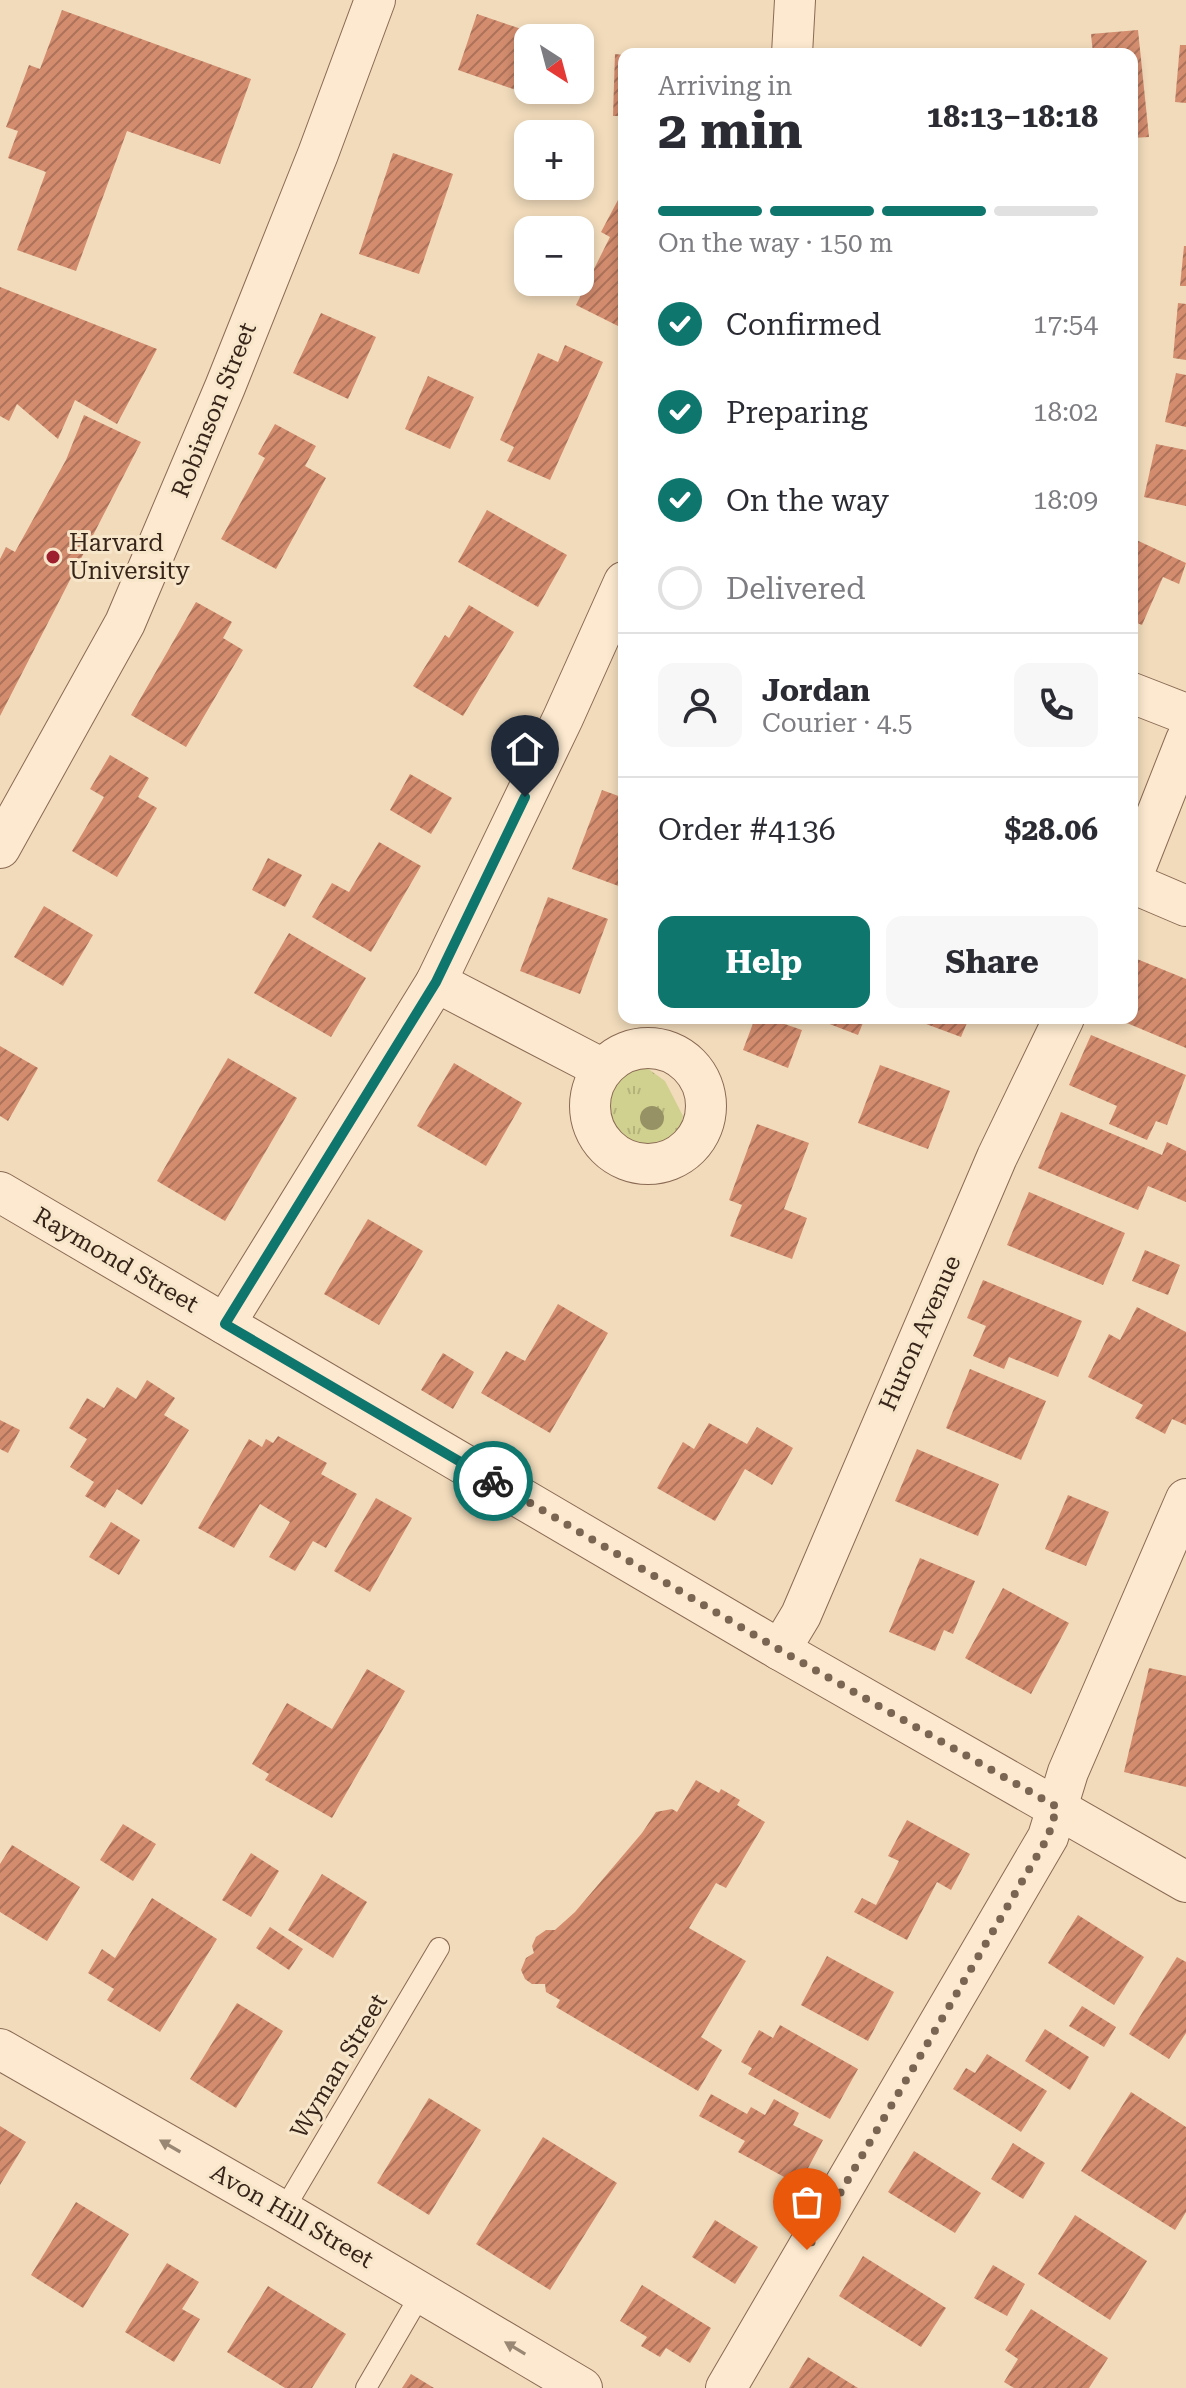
<!DOCTYPE html>
<html lang="en">
<head>
<meta charset="utf-8">
<style>
	:root { --surface:#fff; --page:#f7f7f7; --text:#2b2b33; --muted:#7c7c81; --line:#e1e1e2; --accent:#0f766e }
	body { margin:0; font-family:"Roboto Serif",serif; background:var(--page); color:var(--text); height:100vh; display:flex; flex-direction:column; font-size:30px; white-space:nowrap }
	* { box-sizing:border-box; margin:0 }
	p { font-size:26px; color:var(--muted) }
	.icon { flex:none; width:44px; height:44px; fill:none; stroke:currentColor; stroke-width:2; stroke-linecap:round; stroke-linejoin:round }
	.map { position:relative; flex:1; overflow:hidden }
	.details { position:absolute; left:618px; top:48px; width:520px; height:976px; display:flex; flex-direction:column; background:var(--surface); border-radius:16px; box-shadow:0 4px 12px #0003 }
	.details>* { flex:none }
	.needle { width:52px; rotate:144deg }
	.tools { position:absolute; left:514px; top:24px; display:grid; gap:16px }
	.tools a { display:grid; place-items:center; width:80px; height:80px; border-radius:16px; background:var(--surface); box-shadow:0 4px 12px #0003; font-size:40px }
	.pin { position:absolute; display:grid; place-items:center; width:68px; height:68px; color:#fff; margin:-82px -34px; border-radius:50% 50% 50% 0; rotate:-45deg; box-shadow:0 0 8px #0007 }
	.pin .icon { rotate:45deg }
	.courier { position:absolute; display:grid; place-items:center; width:80px; height:80px; margin:-40px; border:6px solid #0f766e; border-radius:50%; background:#fff; color:#222; box-shadow:0 2px 10px #0007 }
	.headline em { font-style:normal; font-weight:700 }
	.headline div { display:flex; flex-direction:column-reverse }
	.headline { display:flex; align-items:center; justify-content:space-between; height:136px; padding:0 40px }
	h1 { font-size:52px; font-weight:700; line-height:60px }
	.bar { display:grid; grid-template-columns:repeat(4,1fr); gap:12px 8px; align-content:center; height:96px; padding:0 40px }
	.bar i { height:10px; border-radius:6px; background:var(--line) }
	.bar .on { background:var(--accent) }
	.bar p { grid-column:span 4 }
	.line { display:flex; align-items:center; gap:20px; padding:0 40px; border-top:2px solid var(--line) }
	.line div { flex:1 }
	.round { display:grid; place-items:center; flex:none; width:84px; height:84px; border-radius:16px; background:var(--page) }
	ol { padding:0 40px; list-style:none }
	li { display:flex; align-items:center; gap:24px; height:88px }
	li p { margin-inline-start:auto }
	li .icon { padding:8px; border-radius:50%; background:var(--accent); color:#fff; stroke-width:4 }
	li:last-child { color:var(--muted) }
	li i { width:44px; height:44px; border:4px solid var(--line); border-radius:50% }
	.primary-button { display:flex; gap:16px; margin-top:auto; padding:16px 40px }
	.primary-button a { flex:1; height:92px; border-radius:16px; background:var(--accent); color:#fff; font-size:32px; font-weight:700; line-height:92px; text-align:center }
	.primary-button a+a { background:var(--page); color:var(--text) }
	.map>svg:first-child { display:block }
	.grass { fill:url(#grass-tufts) }
	.building { fill:url(#building-hatch) }
	.lines { fill:none; stroke-linecap:round; stroke-linejoin:round }
	.service-casing { stroke:#8a6a54; stroke-width:22 }
	.minor-casing { stroke:#8a6a54; stroke-width:42 }
	.service { stroke:#fce9cf; stroke-width:20 }
	.minor { stroke:#fce9cf; stroke-width:40 }
	.tree { fill:#979265 }
	.oneway { fill:#9a8774 }
	.done { stroke:#796552; stroke-width:8; stroke-dasharray:0 14.4 }
	.route { stroke:#0f766e; stroke-width:10 }
	.poi-dot { fill:#9e1f2e; stroke:#f8e6cb; stroke-width:3 }
	.labels { text-anchor:middle; dominant-baseline:central; stroke-width:6; stroke-linejoin:round; paint-order:stroke }
	.street-label { font-size:24px; fill:#38251a; stroke:#f8e6cb }
	.poi-label { font-size:24px; fill:#38251a; stroke:#f8e6cb; text-anchor:start }
</style>
</head>
<body>
<div class="map">
<svg width="1186" height="2388" viewBox="0 0 1186 2388">
	<defs>
		<pattern id="grass-tufts" width="24" height="20" patternUnits="userSpaceOnUse" patternTransform="scale(2)"><rect width="24" height="20" fill="#d0d08f"/><path d="M3 7l-1-3M5 7V3M7 7l1-3M15 17l-1-3M17 17v-4M19 17l1-3" fill="none" stroke="#b3b27b"/></pattern>
		<pattern id="building-hatch" width="6" height="6" patternUnits="userSpaceOnUse" patternTransform="scale(2)"><rect width="6" height="6" fill="#d38c6e"/><path d="M-1 1l2-2M0 6l6-6M5 7l2-2" fill="none" stroke="#ac725a"/></pattern>
	</defs>
	<rect width="100%" height="100%" fill="#f1dbbb"/>
	<path class="grass" d="M640,1063L665,1081L683,1116L677,1143L644,1159L623,1144L610,1123L605,1096L614,1077Z"/>
	<g class="building">
		<path d="M62,10L251,79L220,164L127,131L76,271L17,250L46,172L8,158L18,131L6,127L29,65L40,69Z"/>
		<path d="M477,14L545,37L528,38V73L522,92L458,70Z"/>
		<path d="M1138,30L1149,137L1132,138V54H1093L1091,34Z"/>
		<path d="M1180,45H1186V103L1175,102Z"/>
		<path d="M615,54L624,55V116H613Z"/>
		<path d="M393,153L453,174L419,274L359,254Z"/>
		<path d="M618,200L624,203V329L576,305L610,237L601,232Z"/>
		<path d="M1184,246H1186V286H1180Z"/>
		<path d="M0,287L157,349L117,424L75,400L58,439L17,404L9,421L0,416Z"/>
		<path d="M1178,303L1186,304V360L1173,358Z"/>
		<path d="M321,313L376,337L348,399L293,373Z"/>
		<path d="M565,345L603,362L550,480L507,461L514,447L500,440L538,353L558,362Z"/>
		<path d="M1176,373L1186,375V427L1165,422Z"/>
		<path d="M428,376L474,397L450,449L405,429Z"/>
		<path d="M84,415L141,442L0,716V559L6,547L15,552L66,460Z"/>
		<path d="M275,424L316,446L305,466L326,478L276,569L221,539L265,458L258,454Z"/>
		<path d="M1156,444L1186,450V506L1144,497Z"/>
		<path d="M487,510L567,555L538,607L458,562Z"/>
		<path d="M1132,538L1186,563L1179,584L1163,577L1142,625L1132,621Z"/>
		<path d="M196,602L232,622L223,638L243,650L186,747L131,715Z"/>
		<path d="M469,605L514,632L463,716L413,686L445,635L449,638Z"/>
		<path d="M110,755L149,778L138,797L157,808L117,877L72,851L104,797L90,789Z"/>
		<path d="M410,774L452,798L431,834L390,810Z"/>
		<path d="M602,790L624,798V888L572,869Z"/>
		<path d="M379,842L421,866L371,952L312,917L332,883L349,892Z"/>
		<path d="M268,858L302,875L285,907L252,890Z"/>
		<path d="M548,897L608,919L580,994L520,971Z"/>
		<path d="M44,906L93,935L63,986L14,957Z"/>
		<path d="M289,933L366,978L331,1037L254,993Z"/>
		<path d="M1132,957L1186,979V1048L1115,1018H1132Z"/>
		<path d="M755,1018H774L773,1020L802,1030L788,1068L743,1050Z"/>
		<path d="M814,1018H865L858,1035Z"/>
		<path d="M910,1018H969L961,1037Z"/>
		<path d="M1091,1035L1186,1075L1167,1125L1156,1121L1147,1140L1109,1124L1117,1106L1069,1085Z"/>
		<path d="M0,1046L38,1068L8,1121L0,1116Z"/>
		<path d="M228,1058L297,1098L225,1221L157,1181Z"/>
		<path d="M454,1063L522,1103L486,1166L417,1126Z"/>
		<path d="M880,1065L950,1091L928,1149L858,1123Z"/>
		<path d="M1061,1112L1162,1155L1167,1142L1186,1151V1202L1148,1186L1138,1210L1038,1168Z"/>
		<path d="M757,1124L809,1143L784,1209L807,1218L792,1259L730,1236L742,1205L729,1200Z"/>
		<path d="M1029,1192L1125,1233L1103,1285L1007,1245Z"/>
		<path d="M368,1219L423,1251L379,1325L324,1294Z"/>
		<path d="M1145,1250L1180,1265L1168,1295L1132,1281Z"/>
		<path d="M983,1280L1082,1321L1058,1377L1009,1357L1004,1369L973,1356L986,1326L967,1318Z"/>
		<path d="M558,1304L608,1333L550,1433L481,1393L506,1351L525,1361Z"/>
		<path d="M1137,1307L1186,1332V1425L1172,1419L1165,1434L1135,1418L1143,1405L1088,1377L1109,1334L1120,1340Z"/>
		<path d="M443,1353L474,1372L453,1409L421,1390Z"/>
		<path d="M970,1369L1046,1401L1021,1460L946,1428Z"/>
		<path d="M147,1380L175,1398L164,1415L189,1430L142,1505L117,1489L105,1508L85,1496L94,1482L70,1467L87,1439L69,1428L87,1398L104,1408L117,1387L136,1399Z"/>
		<path d="M0,1420L20,1430L8,1453L0,1449Z"/>
		<path d="M709,1423L747,1444L757,1427L793,1448L772,1485L745,1469L715,1521L657,1488L683,1442L694,1449Z"/>
		<path d="M278,1436L327,1463L321,1474L357,1494L326,1548L313,1541L295,1571L269,1557L290,1522L260,1504L234,1548L198,1528L249,1439L262,1447L266,1439L273,1443Z"/>
		<path d="M917,1449L999,1484L978,1536L895,1501Z"/>
		<path d="M1068,1495L1109,1512L1086,1566L1045,1549Z"/>
		<path d="M376,1498L412,1518L370,1592L334,1571Z"/>
		<path d="M111,1522L140,1540L119,1575L89,1557Z"/>
		<path d="M920,1558L975,1581L953,1634L944,1630L935,1651L889,1632Z"/>
		<path d="M1003,1588L1069,1623L1031,1694L965,1658Z"/>
		<path d="M1149,1668L1186,1676V1787L1124,1772Z"/>
		<path d="M367,1669L405,1691L332,1818L265,1780L269,1774L252,1764L287,1703L332,1729Z"/>
		<path d="M696,1780L719,1793L721,1789L740,1800L737,1805L765,1822L726,1888L716,1883L689,1928L746,1961L701,2037L722,2050L698,2091L556,2007L560,2000L546,1992L545,1984H532L525,1979L521,1970L526,1958L534,1953L532,1946L536,1937L546,1930H555L575,1912L642,1833L656,1812L672,1809L677,1812Z"/>
		<path d="M907,1820L970,1854L951,1890L937,1882L907,1940L854,1912L862,1898L876,1905L899,1861L888,1856Z"/>
		<path d="M123,1824L156,1844L133,1881L100,1860Z"/>
		<path d="M12,1845L80,1887L47,1941L0,1912V1864Z"/>
		<path d="M251,1853L279,1871L251,1917L222,1900Z"/>
		<path d="M322,1874L367,1902L333,1958L288,1930Z"/>
		<path d="M152,1898L217,1939L160,2032L107,2000L114,1989L88,1973L102,1949L115,1958Z"/>
		<path d="M1078,1915L1144,1957L1114,2005L1048,1963Z"/>
		<path d="M270,1927L303,1949L289,1970L256,1948Z"/>
		<path d="M827,1956L894,1992L868,2041L801,2005Z"/>
		<path d="M1177,1957L1186,1962V2033L1169,2059L1129,2034Z"/>
		<path d="M237,2003L283,2031L236,2108L190,2079Z"/>
		<path d="M1082,2006L1116,2027L1104,2047L1069,2026Z"/>
		<path d="M780,2025L858,2069L830,2119L748,2074L752,2068L741,2062L759,2030L773,2038Z"/>
		<path d="M1045,2029L1089,2057L1070,2090L1025,2061Z"/>
		<path d="M987,2054L1047,2091L1021,2132L953,2089L966,2068L975,2073Z"/>
		<path d="M1131,2092L1186,2127V2212L1175,2230L1081,2171Z"/>
		<path d="M711,2094L747,2114L751,2107L765,2115L774,2099L799,2113L793,2125L823,2140L799,2185L738,2152L745,2141L699,2116Z"/>
		<path d="M429,2098L481,2130L429,2215L377,2183Z"/>
		<path d="M0,2126L26,2142L0,2185Z"/>
		<path d="M543,2137L617,2183L550,2290L476,2244Z"/>
		<path d="M1013,2143L1045,2163L1023,2199L991,2179Z"/>
		<path d="M914,2151L981,2193L955,2233L888,2192Z"/>
		<path d="M76,2202L129,2234L83,2308L31,2275Z"/>
		<path d="M1075,2215L1147,2261L1110,2320L1038,2274Z"/>
		<path d="M715,2220L758,2247L735,2284L692,2257Z"/>
		<path d="M863,2256L946,2308L921,2347L839,2296Z"/>
		<path d="M167,2263L199,2282L182,2309L200,2319L174,2362L125,2332Z"/>
		<path d="M993,2265L1025,2284L1007,2316L974,2298Z"/>
		<path d="M642,2285L711,2328L690,2363L666,2348L660,2357L641,2346L647,2337L620,2321Z"/>
		<path d="M268,2286L346,2334L312,2388H285L227,2352Z"/>
		<path d="M1031,2309L1108,2358L1089,2388H1014L1004,2382L1018,2359L1005,2350Z"/>
		<path d="M808,2357L858,2388H789Z"/>
		<path d="M411,2374L434,2388H402Z"/>
	</g>
	<g class="lines">
		<g class="service-casing">
			<g id="service">
				<path d="M283,2211L439,1948"/>
				<path d="M366,2388L422,2292"/>
			</g>
		</g>
		<g class="minor-casing">
			<g id="minor">
				<path d="M792,54L795,0"/>
				<path d="M1132,693L1186,714"/>
				<path d="M0,848L125,623L225,387L318,154L375,0"/>
				<path d="M1132,877L1186,740"/>
				<path d="M1132,883L1186,906"/>
				<path d="M436,982L603,1069"/>
				<circle cx="648" cy="1106" r="58"/>
				<path d="M0,1192L780,1650L1186,1882"/>
				<path d="M225,1324L436,982L563,718L624,582"/>
				<path d="M780,1650L801,1615L997,1157L1064,1018"/>
				<path d="M0,2049L283,2211L582,2388"/>
				<path d="M726,2388L1048,1837L1068,1772L1186,1499"/>
			</g>
		</g>
		<use href="#service" class="service"/>
		<use href="#minor" class="minor"/>
	</g>
	<circle class="tree" cx="652" cy="1118" r="12"/>
	<defs><path id="oneway-solid" d="M-6-.8H1V-3.2L6.5 0L1 3.2V.8H-6Z" transform="scale(2)"/></defs>
	<g class="oneway">
		<use href="#oneway-solid" transform="translate(170 2146) rotate(-150)"/>
		<use href="#oneway-solid" transform="translate(515 2348) rotate(-149)"/>
	</g>
	<g class="lines">
		<path class="done" d="M493,1481L780,1650L1057,1807L1048,1837L807,2250"/>
		<path class="route" d="M493,1481L225,1324L436,982L525,797"/>
	</g>
	<circle class="poi-dot" cx="53" cy="557" r="8"/>
	<g class="labels">
		<g class="street-label">
			<text transform="translate(214 410) rotate(-68)">Robinson Street</text>
			<text transform="translate(116 1260) rotate(30)">Raymond Street</text>
			<text transform="translate(920 1333) rotate(-66)">Huron Avenue</text>
			<text transform="translate(339 2066) rotate(-59)">Wyman Street</text>
			<text transform="translate(292 2216) rotate(30)">Avon Hill Street</text>
		</g>
		<g class="poi-label">
			<text x="69" y="543">Harvard<tspan x="69" dy="28">University</tspan></text>
		</g>
	</g>
</svg>
<div class="tools">
<a><svg class="needle" viewBox="-14 -14 28 28"><path d="M0-13l5 13h-10z" fill="#e53935"/><path d="M0 13l5-13h-10z" fill="#7c7c81"/></svg></a>
<a>+</a>
<a>−</a>
</div>
<div class="pin" style="left:807px;top:2250px;background:#ea580c"><svg class="icon" aria-label="bag" viewBox="0 0 24 24"><path d="M5 8h14l-1 12H6zM9 8a3 3 0 0 1 6 0"/></svg></div>
<div class="pin" style="left:525px;top:797px;background:#1f2937"><svg class="icon" aria-label="home" viewBox="0 0 24 24"><path d="M3 11l9-7 9 7M6 9v11h12V9"/></svg></div>
<div class="courier" style="left:493px;top:1481px"><svg class="icon" aria-label="bike" viewBox="0 0 24 24"><circle cx="6" cy="16" r="4"/><circle cx="18" cy="16" r="4"/><path d="M6 16l4-8h5l3 8M10 8l3 8H6M13 5h3"/></svg></div>
<section class="details">
<div class="headline"><div><h1>2 min</h1><p>Arriving in</p></div><em>18:13–18:18</em></div>
<div class="bar"><i class="on"></i><i class="on"></i><i class="on"></i><i></i><p>On the way · 150 m</p></div>
<ol>
<li><svg class="icon" aria-label="check" viewBox="0 0 24 24"><path d="M5 12l5 5 9-10"/></svg>Confirmed<p>17:54</p></li>
<li><svg class="icon" aria-label="check" viewBox="0 0 24 24"><path d="M5 12l5 5 9-10"/></svg>Preparing<p>18:02</p></li>
<li><svg class="icon" aria-label="check" viewBox="0 0 24 24"><path d="M5 12l5 5 9-10"/></svg>On the way<p>18:09</p></li>
<li><i></i>Delivered</li>
</ol>
<div class="line" style="height:144px"><a class="round"><svg class="icon" aria-label="person" viewBox="0 0 24 24"><circle cx="12" cy="8" r="4"/><path d="M4 21q1-7 8-7t8 7"/></svg></a><div><b>Jordan</b><p>Courier · 4.5</p></div><a class="round"><svg class="icon" aria-label="phone" viewBox="0 0 24 24"><path d="M5 4h4l2 5-3 2q2 4 5 5l2-3 5 2v4C11 20 4 13 5 4z"/></svg></a></div>
<div class="line" style="height:104px"><div>Order #4136</div><b>$28.06</b></div>
<div class="primary-button"><a>Help</a><a>Share</a></div>
</section>
</div>
</body>
</html>
